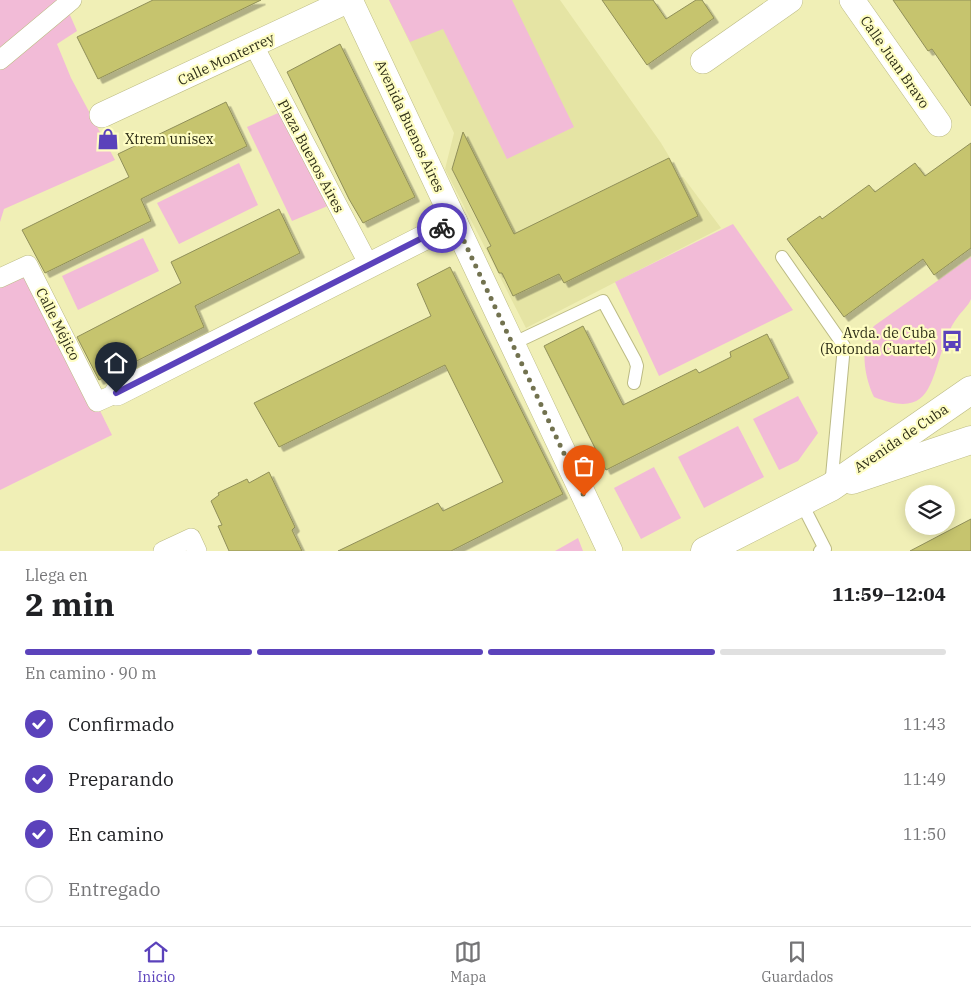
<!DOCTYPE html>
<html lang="es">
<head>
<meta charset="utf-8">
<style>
	:root { --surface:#fff; --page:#f6f6f6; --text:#202124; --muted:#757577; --line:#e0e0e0; --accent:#5b42bb }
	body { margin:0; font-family:"IBM Plex Serif",serif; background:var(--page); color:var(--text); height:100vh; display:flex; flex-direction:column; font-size:19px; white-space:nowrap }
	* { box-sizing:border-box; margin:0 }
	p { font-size:16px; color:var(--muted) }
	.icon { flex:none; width:28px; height:28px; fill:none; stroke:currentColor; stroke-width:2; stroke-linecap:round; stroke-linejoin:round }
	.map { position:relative; height:551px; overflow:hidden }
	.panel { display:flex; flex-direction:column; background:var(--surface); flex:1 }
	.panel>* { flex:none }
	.controls { position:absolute; left:905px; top:485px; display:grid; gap:10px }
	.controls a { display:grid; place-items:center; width:50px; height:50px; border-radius:50%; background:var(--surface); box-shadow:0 2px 12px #0003; font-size:25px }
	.pin { position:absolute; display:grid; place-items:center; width:42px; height:42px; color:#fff; margin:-51px -21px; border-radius:50% 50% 50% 0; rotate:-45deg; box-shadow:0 0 5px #0007 }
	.pin .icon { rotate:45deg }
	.courier { position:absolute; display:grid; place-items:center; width:50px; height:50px; margin:-25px; border:4px solid #5b42bb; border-radius:50%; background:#fff; color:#222; box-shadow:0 1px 6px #0007 }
	.head em { font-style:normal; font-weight:800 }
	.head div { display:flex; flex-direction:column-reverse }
	.head { display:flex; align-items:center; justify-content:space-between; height:85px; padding:0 25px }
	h1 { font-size:32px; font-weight:800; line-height:38px }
	.bar { display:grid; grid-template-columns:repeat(4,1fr); gap:8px 5px; align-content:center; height:60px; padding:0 25px }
	.bar i { height:6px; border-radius:4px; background:var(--line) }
	.bar .active { background:var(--accent) }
	.bar p { grid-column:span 4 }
	ol { padding:0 25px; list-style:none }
	li { display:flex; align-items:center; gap:15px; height:55px }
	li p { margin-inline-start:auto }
	li .icon { padding:5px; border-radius:50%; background:var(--accent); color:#fff; stroke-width:4 }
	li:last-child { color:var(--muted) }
	li i { width:28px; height:28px; border:2px solid var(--line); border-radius:50% }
	.menu { display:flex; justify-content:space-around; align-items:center; height:70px; border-top:1px solid var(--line); background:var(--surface); font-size:14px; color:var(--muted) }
	.menu a { display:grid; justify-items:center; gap:2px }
	.menu .active { color:var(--accent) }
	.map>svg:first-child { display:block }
	.built { fill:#e5e4a4 }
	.green { fill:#f2bbd7 }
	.building { fill:#c6c46e; stroke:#908f59; filter:url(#shadow) }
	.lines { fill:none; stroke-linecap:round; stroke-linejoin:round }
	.service-casing { stroke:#bcbb84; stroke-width:14 }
	.pedestrian-casing { stroke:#bcbb84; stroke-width:20 }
	.minor-casing { stroke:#bcbb84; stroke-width:26 }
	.tertiary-casing { stroke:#bcbb84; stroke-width:29 }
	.service { stroke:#fff; stroke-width:12 }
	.pedestrian { stroke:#fff; stroke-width:19 }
	.minor { stroke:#fff; stroke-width:25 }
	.tertiary { stroke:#fff; stroke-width:28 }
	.done { stroke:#72724f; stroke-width:5; stroke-dasharray:0 9 }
	.route { stroke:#5b42bb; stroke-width:6 }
	.labels { text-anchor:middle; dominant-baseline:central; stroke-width:4.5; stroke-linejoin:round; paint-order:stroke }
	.street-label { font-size:14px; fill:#2e2e17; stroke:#fefdc3 }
	.poi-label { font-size:14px; fill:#2e2e17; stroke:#fefdc3; text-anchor:start }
</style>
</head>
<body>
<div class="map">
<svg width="971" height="551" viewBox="0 0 971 551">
	<defs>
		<filter id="shadow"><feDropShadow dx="4.5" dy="4.5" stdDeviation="0" flood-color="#0004"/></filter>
	</defs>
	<rect width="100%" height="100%" fill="#f0efb6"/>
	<path class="built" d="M389,0H560L661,143L670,158L679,178L683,177L721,228L526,328L445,169L454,133Z"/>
	<g class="green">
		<path d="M0,0H78L66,6L77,31L57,44L71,78L115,160L4,209L0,222Z"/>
		<path d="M389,0H512L574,127L507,159L443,29L410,42Z"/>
		<path d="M296,105L342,200L292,221L247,127Z"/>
		<path d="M239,163L258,205L179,244L157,203Z"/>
		<path d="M733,224L793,310L659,376L615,282Z"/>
		<path d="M143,238L159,271L78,310L62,276Z"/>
		<path d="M971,257C971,267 971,290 971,299C969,305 961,312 957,318C952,324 948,334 945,342C930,382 931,420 874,397C864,376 859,345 874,326Z"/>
		<path d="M28,265L112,435L0,490V278Z"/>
		<path d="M798,396L818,433L798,461L779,470L753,419Z"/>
		<path d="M738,426L764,477L704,508L678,457Z"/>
		<path d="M654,467L681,518L641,539L614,488Z"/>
		<path d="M578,538L583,551H555Z"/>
	</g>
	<g class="building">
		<path d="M153,0H261L98,79L77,37Z"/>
		<path d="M602,0H653L666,19L696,0H702L714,18L647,65Z"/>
		<path d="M893,0H971V106L932,49L928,51Z"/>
		<path d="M340,44L415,197L363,223L349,199L287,72Z"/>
		<path d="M226,102L247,146L141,199L151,221L45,273L22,230L129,177L118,154Z"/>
		<path d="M463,132L514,234L669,158L698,216L564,283L559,274L513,296L502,273H499L487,248L491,246L452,169Z"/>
		<path d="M971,143V248L934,275L923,259L844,317L787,239L820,216L822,219L869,185L875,192L915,163L925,176Z"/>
		<path d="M279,209L300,253L195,306L204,327L99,380L77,337L181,283L171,262Z"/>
		<path d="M450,267L563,494L451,551H338L438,503L443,511L503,482L445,365L279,447L254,403L431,316L417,284Z"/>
		<path d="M583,326L623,405L696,369L699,373L731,357L730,352L767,334L789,378L606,470L544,346Z"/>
		<path d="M269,472L295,527L292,530L302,551H229L218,526L222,525L211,501L219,495L218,493L247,479L249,483Z"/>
		<path d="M971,519V551H910Z"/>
	</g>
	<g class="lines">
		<g class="service-casing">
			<g id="service">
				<path d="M782,257L844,346L831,487"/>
				<path d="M512,344L603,301L635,360L637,366L634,383"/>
				<path d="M801,502L825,549L820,551"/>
			</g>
		</g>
		<g class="pedestrian-casing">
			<g id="pedestrian">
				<path d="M254,46L369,265"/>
				<path d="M0,60L72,0"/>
				<path d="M0,278L28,265L97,402L117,393"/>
				<path d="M163,551L191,538L197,551"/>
			</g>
		</g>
		<g class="minor-casing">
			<g id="minor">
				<path d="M350,0L610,551"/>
				<path d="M852,0L939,124"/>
				<path d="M703,61L790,0"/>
				<path d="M102,115L349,0"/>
				<path d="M117,393L455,222"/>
			</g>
		</g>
		<g class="tertiary-casing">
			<g id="tertiary">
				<path d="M852,480L971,440"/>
				<path d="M705,551L831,487L971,390"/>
			</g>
		</g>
		<use href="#service" class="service"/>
		<use href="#pedestrian" class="pedestrian"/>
		<use href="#minor" class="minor"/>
		<use href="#tertiary" class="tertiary"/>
	</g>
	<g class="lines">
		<path class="done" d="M442,228L455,222L584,496"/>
		<path class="route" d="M116,393L442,228"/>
	</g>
	<defs>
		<g id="shop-bare" transform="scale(1.725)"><path d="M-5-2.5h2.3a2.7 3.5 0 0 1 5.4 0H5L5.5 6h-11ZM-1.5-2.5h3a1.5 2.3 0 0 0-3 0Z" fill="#5b42bb" stroke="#fefdc3" stroke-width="2.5" paint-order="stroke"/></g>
		<g id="bus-bare" transform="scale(1.725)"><path d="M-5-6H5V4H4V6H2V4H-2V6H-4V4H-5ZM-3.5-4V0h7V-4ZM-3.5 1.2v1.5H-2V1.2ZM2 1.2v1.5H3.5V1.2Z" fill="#5b42bb" stroke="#fefdc3" stroke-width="2.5" paint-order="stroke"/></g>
	</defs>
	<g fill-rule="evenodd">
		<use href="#shop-bare" x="108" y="139"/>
		<use href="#bus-bare" x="952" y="341"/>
	</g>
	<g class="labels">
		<g class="street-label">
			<text transform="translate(226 59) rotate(-25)">Calle Monterrey</text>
			<text transform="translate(895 62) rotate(55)">Calle Juan Bravo</text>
			<text transform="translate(410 126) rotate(65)">Avenida Buenos Aires</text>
			<text transform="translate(311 156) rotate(62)">Plaza Buenos Aires</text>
			<text transform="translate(58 324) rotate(63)">Calle Méjico</text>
			<text transform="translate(901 438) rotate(-34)">Avenida de Cuba</text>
		</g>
		<g class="poi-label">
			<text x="125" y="139">Xtrem unisex</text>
			<text x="936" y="333" text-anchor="end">Avda. de Cuba<tspan x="936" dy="16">(Rotonda Cuartel)</tspan></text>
		</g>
	</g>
</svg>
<div class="controls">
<a><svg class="icon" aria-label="layers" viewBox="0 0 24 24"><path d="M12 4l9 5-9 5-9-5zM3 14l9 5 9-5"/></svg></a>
</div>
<div class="pin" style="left:584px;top:496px;background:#ea580c"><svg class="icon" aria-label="bag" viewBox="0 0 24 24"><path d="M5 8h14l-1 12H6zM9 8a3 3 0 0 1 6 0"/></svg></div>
<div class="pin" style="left:116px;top:393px;background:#1f2937"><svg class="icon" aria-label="home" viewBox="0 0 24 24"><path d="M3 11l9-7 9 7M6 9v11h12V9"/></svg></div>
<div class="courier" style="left:442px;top:228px"><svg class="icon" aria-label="bike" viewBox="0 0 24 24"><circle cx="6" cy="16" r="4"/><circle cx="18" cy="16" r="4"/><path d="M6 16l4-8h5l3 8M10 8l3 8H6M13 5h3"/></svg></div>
</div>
<section class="panel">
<div class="head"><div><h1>2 min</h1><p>Llega en</p></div><em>11:59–12:04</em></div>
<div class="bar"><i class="active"></i><i class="active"></i><i class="active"></i><i></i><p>En camino · 90 m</p></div>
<ol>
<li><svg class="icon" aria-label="check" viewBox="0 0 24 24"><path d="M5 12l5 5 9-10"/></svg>Confirmado<p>11:43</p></li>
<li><svg class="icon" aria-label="check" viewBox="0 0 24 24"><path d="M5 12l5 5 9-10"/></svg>Preparando<p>11:49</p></li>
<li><svg class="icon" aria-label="check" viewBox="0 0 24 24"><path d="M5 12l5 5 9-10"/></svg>En camino<p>11:50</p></li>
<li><i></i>Entregado</li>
</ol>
</section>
<nav class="menu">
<a class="active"><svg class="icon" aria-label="home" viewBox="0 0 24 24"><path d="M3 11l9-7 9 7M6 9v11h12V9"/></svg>Inicio</a>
<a><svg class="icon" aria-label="map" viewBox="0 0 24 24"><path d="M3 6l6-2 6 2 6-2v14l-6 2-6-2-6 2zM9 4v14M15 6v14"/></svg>Mapa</a>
<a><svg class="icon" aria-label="saved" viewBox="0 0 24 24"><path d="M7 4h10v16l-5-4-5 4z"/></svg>Guardados</a>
</nav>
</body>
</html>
